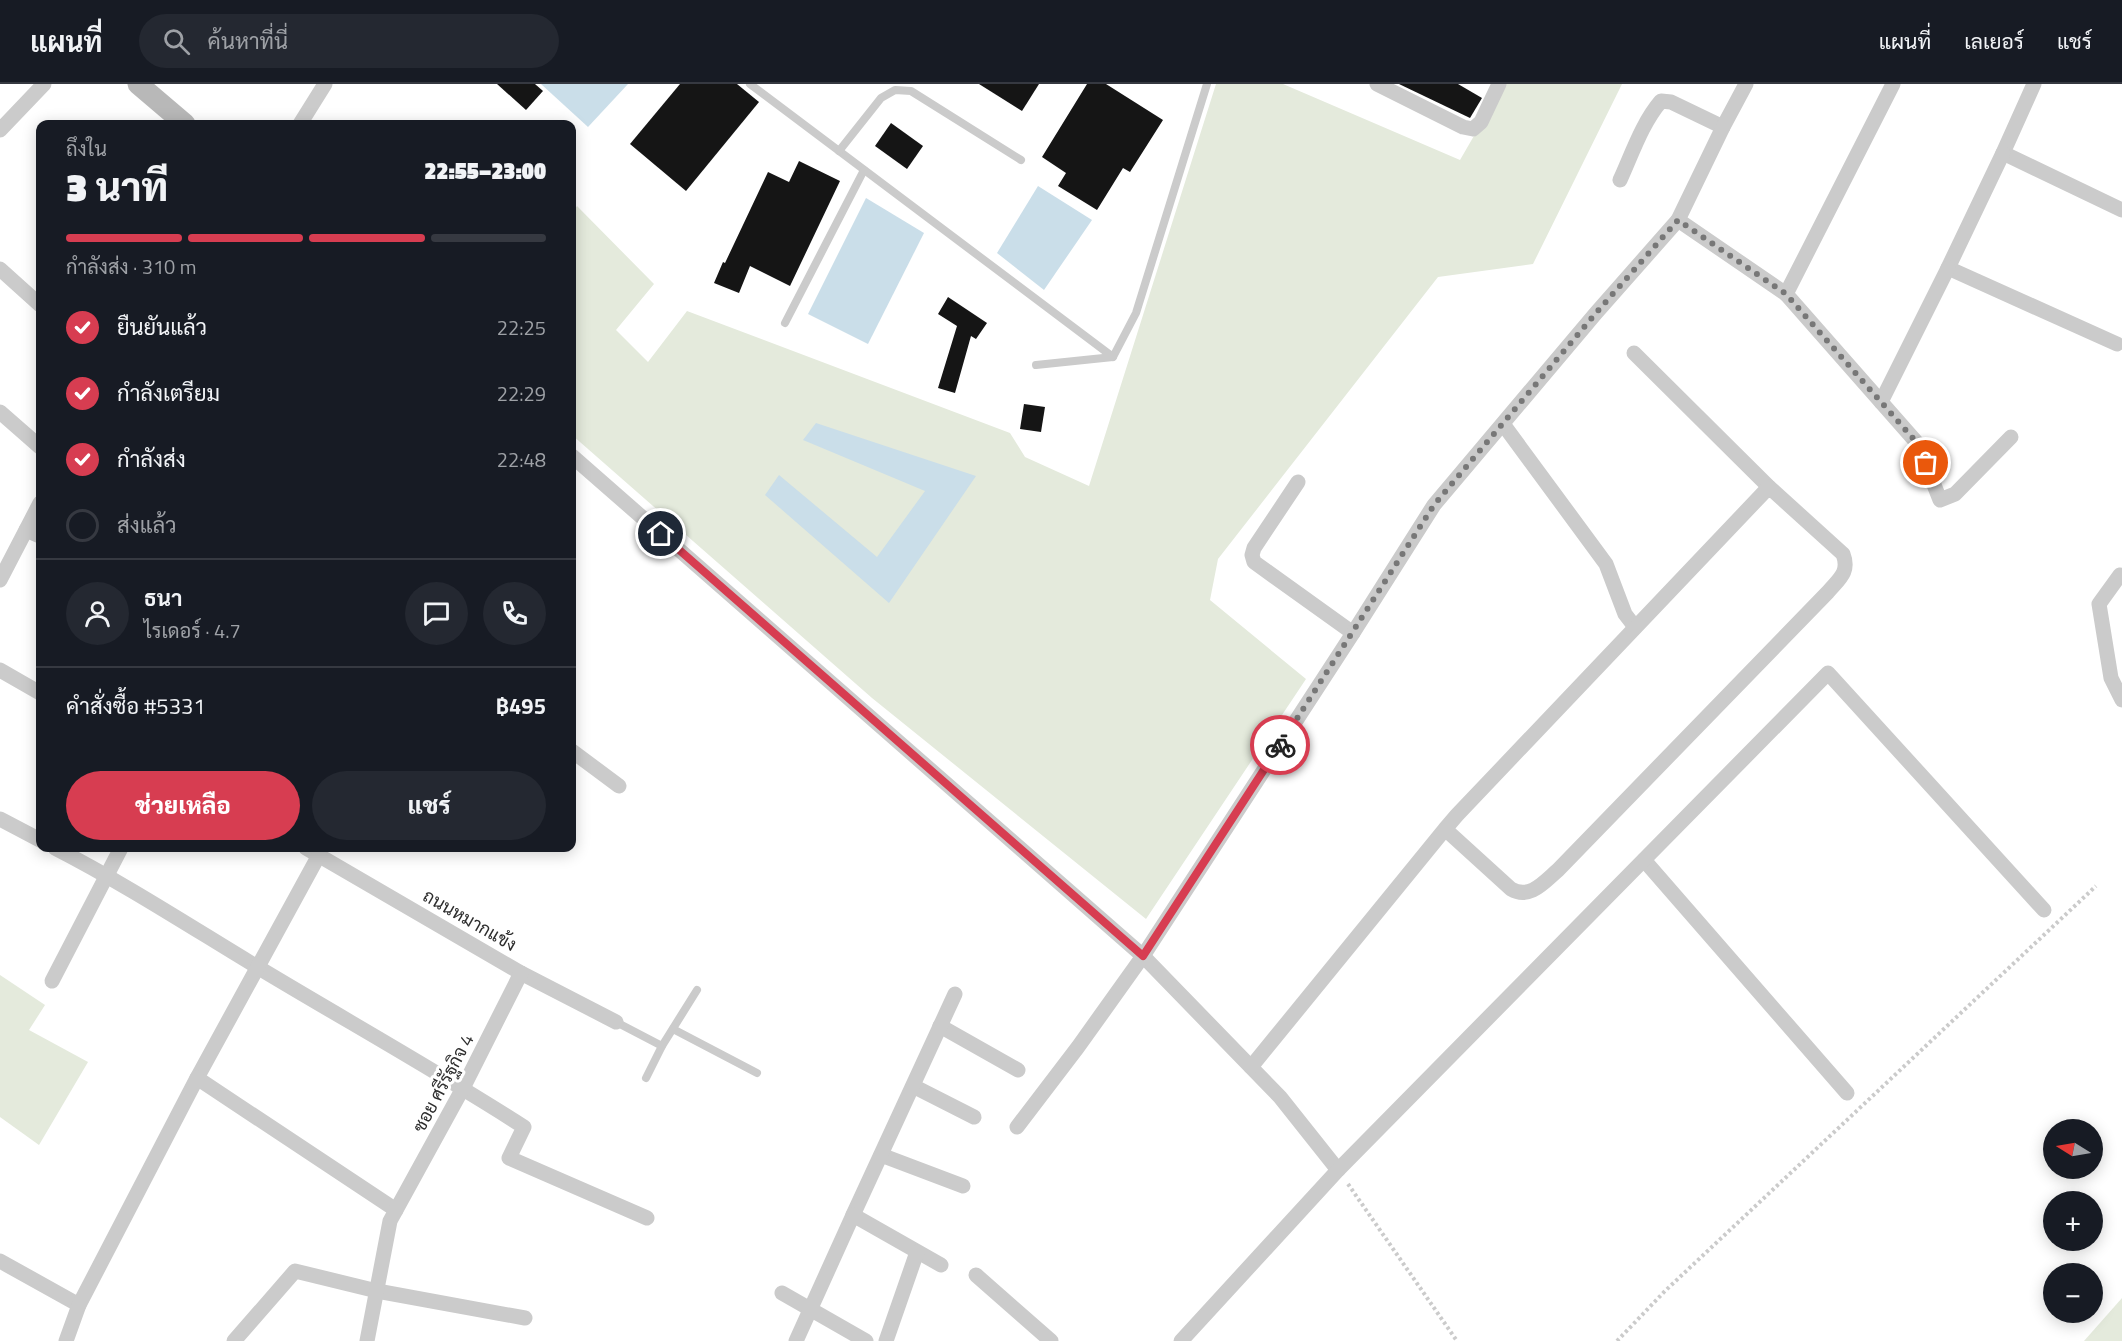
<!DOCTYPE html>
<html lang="th">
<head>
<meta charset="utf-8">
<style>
	:root { --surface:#171b24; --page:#242831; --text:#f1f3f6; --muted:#9ea1a6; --line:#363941; --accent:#d73d51 }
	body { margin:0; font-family:"Titillium Web",Sarabun,sans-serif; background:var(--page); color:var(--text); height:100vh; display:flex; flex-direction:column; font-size:22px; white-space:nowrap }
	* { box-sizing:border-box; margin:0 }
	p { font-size:20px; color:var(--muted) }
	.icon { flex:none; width:33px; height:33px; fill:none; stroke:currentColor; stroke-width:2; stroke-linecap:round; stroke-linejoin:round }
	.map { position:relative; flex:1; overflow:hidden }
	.panel { position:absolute; left:36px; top:36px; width:540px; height:732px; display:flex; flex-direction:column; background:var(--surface); border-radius:12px; box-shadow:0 3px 15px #0003 }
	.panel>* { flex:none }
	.needle { width:39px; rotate:281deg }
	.tools { position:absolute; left:2043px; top:1035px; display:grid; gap:12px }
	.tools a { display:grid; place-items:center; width:60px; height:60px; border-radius:50%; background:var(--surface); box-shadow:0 3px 15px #0003; font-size:30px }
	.pin { position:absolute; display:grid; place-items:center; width:51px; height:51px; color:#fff; margin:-26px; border:3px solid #fff; border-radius:50%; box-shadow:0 2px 6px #0007 }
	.courier { position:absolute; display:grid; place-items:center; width:60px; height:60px; margin:-30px; border:4px solid #d73d51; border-radius:50%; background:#fff; color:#222; box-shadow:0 2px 8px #0007 }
	.summary em { font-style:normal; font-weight:800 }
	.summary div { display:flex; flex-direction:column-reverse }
	.summary { display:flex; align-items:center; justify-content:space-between; height:102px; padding:0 30px }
	h1 { font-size:39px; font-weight:800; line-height:45px }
	.bar { display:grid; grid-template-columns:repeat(4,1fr); gap:9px 6px; align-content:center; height:72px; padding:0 30px }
	.bar i { height:8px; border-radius:4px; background:var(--line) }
	.bar .active { background:var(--accent) }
	.bar p { grid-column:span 4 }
	.line { display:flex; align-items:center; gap:15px; padding:0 30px; border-top:2px solid var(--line) }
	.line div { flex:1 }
	.round { display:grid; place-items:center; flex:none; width:63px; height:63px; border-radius:32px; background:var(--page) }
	ol { padding:0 30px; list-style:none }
	li { display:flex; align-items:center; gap:18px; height:66px }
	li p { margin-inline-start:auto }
	li .icon { padding:6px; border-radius:50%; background:var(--accent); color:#fff; stroke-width:4 }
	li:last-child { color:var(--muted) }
	li i { width:33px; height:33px; border:3px solid var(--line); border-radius:50% }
	.button { display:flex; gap:12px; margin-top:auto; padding:12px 30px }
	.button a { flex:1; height:69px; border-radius:36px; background:var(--accent); color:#fff; font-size:24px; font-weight:800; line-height:69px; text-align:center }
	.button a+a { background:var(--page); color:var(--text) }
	header { display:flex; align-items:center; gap:36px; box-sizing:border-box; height:84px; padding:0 30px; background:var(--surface); border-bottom:2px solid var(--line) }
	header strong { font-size:28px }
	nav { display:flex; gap:33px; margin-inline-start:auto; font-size:21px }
	.search { width:420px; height:54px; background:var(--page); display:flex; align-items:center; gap:15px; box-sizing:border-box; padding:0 21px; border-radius:33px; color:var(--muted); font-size:22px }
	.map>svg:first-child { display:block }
	.green { fill:#e4eadc }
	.water { fill:#cadee9 }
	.building { fill:#151515 }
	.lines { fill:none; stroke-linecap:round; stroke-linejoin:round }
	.path { stroke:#cbcbcb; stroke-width:4; stroke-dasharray:3 3; stroke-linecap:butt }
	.lane { stroke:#cbcbcb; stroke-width:8 }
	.street { stroke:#cbcbcb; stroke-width:15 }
	.secondary { stroke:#b8b8b8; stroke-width:21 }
	.done { stroke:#777; stroke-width:6; stroke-dasharray:0 10.8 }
	.route { stroke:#d73d51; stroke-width:8 }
	.labels { text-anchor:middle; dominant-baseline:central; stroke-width:6; stroke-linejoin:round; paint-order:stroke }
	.street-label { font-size:18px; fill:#2e2e2e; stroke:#fff }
</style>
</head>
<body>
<header>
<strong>แผนที่</strong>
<div class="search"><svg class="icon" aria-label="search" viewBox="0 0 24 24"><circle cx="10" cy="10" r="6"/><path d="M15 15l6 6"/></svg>ค้นหาที่นี่</div>
<nav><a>แผนที่</a><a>เลเยอร์</a><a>แชร์</a></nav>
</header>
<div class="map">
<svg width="2122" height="1257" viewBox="0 0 2122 1257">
	<rect width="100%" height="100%" fill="#fff"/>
	<g class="green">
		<path d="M1216,0H1283L1460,76L1504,0H1622L1533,180L1438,193L1218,475L1210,516L1306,595L1146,835L872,614L572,351V130L577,122L654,200L616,246L648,278L687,227L1010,349L1025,373L1089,402Z"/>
		<path d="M0,891L45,921L29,946L88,978L39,1061L0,1033Z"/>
		<path d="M2122,1214V1257H2084Z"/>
	</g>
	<g class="water">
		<path d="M541,0H628L588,43Z"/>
		<path d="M1038,102L1092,136L1044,206L997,169Z"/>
		<path d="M866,114L924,149L868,260L808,230Z"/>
		<path d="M816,339L976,392L889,519L765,411L779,391L877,473L925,407L803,356Z"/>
	</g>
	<g class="building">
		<path d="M497,0H535L543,7L526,26Z"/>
		<path d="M680,0H737L759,18L686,107L630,60Z"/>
		<path d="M979,0H1039L1022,27Z"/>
		<path d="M1087,0H1106L1163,36L1130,88L1123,84L1097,126L1058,102L1066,89L1042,73Z"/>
		<path d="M1399,0H1458L1482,14L1470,34Z"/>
		<path d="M891,39L923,62L907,85L875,62Z"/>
		<path d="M799,77L840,97L790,202L750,182L739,209L714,199L723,178L725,179L768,88L789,98Z"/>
		<path d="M948,213L987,239L976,255L971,252L955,309L938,304L957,242L938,230Z"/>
		<path d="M1024,320L1045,323L1041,348L1020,345Z"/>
	</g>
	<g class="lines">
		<g class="path">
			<path d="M1348,1100L1457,1257"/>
			<path d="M1617,1257L1665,1207L2096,802"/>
		</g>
		<g class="lane">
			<path d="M750,0L1113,273"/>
			<path d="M839,67L881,14L895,6L911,7L1021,76"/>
			<path d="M785,239L864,86"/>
			<path d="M1036,281L1113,273L1136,229L1207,0"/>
			<path d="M616,938L662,962"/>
			<path d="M673,945L757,989"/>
			<path d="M646,994L662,962L697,906"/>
		</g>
		<g class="street">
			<path d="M1377,0L1463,43L1473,45L1481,38L1499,0"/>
			<path d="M2034,0L2003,69L2122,126"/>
			<path d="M300,40L325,0"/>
			<path d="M0,46L44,0"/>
			<path d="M2003,69L1948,184L2117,260"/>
			<path d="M1620,96C1632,70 1642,39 1661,17L1671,18L1723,43"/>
			<path d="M1678,136L1786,210L1893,0"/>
			<path d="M0,185L40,221"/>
			<path d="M1786,210L1918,360L1940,416L1955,410L2011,353"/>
			<path d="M1634,269L1769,403"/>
			<path d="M1881,318L1948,184"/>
			<path d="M0,328L40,363"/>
			<path d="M1503,340L1606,480L1625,530L1635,543"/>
			<path d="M572,372L1143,872L1280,1013L1338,1086"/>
			<path d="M1298,398L1254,464L1252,471L1254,478L1353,549"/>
			<path d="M26,446L40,452"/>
			<path d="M2120,491L2099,520L2111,594L2122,616"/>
			<path d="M0,496L40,419"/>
			<path d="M0,586L40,609"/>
			<path d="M572,667L619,702"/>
			<path d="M0,735L40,756"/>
			<path d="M55,764C125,800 191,843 259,884C347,937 437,987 524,1043L509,1074L647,1134"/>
			<path d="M306,764L521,889L616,938"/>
			<path d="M319,771L197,994L396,1126"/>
			<path d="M1644,776L1847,1009"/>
			<path d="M52,897L121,764"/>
			<path d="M940,942L1018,986"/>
			<path d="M1251,983L1445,745L1457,731L1769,403L1843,470C1850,488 1839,495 1828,508L1558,786C1544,798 1530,816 1511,805L1445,745"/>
			<path d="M913,1002L974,1033"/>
			<path d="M1017,1043L1078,963L1143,872L1353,549L1434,421L1596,229L1678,136L1723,43L1746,0"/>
			<path d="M881,1071L963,1102"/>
			<path d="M853,1131L955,910"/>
			<path d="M0,1177L79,1221L66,1257"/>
			<path d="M976,1191L1051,1257"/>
			<path d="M782,1209L866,1257"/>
			<path d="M79,1221L197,994"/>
			<path d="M234,1257L295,1187L377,1207L525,1234"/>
			<path d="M367,1257L390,1137L463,1004L521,889"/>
			<path d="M796,1257L853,1131L941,1181"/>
			<path d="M886,1257L917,1168"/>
			<path d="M1181,1257L1338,1086L1828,589L2044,826"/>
		</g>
		<path class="secondary" d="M138,0L185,40"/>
	</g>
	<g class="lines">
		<path class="done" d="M1280,661L1434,421L1596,229L1678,136L1786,210L1918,360L1926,379"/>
		<path class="route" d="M661,450L1143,872L1280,661"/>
	</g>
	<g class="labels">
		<g class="street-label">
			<text transform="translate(470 836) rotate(30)">ถนนหมากแข้ง</text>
			<text transform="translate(443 999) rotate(-62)">ซอย ศรีรัฐกิจ 4</text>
		</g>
	</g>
</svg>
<div class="tools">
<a><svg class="needle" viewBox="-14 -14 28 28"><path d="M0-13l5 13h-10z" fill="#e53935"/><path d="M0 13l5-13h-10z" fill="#9ea1a6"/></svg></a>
<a>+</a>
<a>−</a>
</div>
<div class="pin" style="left:1926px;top:379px;background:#ea580c"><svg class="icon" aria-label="bag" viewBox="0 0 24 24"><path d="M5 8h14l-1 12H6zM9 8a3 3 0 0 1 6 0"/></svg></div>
<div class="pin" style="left:661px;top:450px;background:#1f2937"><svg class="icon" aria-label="home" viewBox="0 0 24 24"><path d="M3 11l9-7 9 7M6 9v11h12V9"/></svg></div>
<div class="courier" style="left:1280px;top:661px"><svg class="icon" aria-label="bike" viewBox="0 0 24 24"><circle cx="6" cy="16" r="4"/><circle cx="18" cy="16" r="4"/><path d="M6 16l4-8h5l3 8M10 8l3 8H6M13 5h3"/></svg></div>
<section class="panel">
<div class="summary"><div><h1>3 นาที</h1><p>ถึงใน</p></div><em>22:55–23:00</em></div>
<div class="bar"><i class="active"></i><i class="active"></i><i class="active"></i><i></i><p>กำลังส่ง · 310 m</p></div>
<ol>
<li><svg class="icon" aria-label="check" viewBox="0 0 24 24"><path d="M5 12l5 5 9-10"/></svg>ยืนยันแล้ว<p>22:25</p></li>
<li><svg class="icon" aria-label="check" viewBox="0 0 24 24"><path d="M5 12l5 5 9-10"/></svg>กำลังเตรียม<p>22:29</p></li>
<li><svg class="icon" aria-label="check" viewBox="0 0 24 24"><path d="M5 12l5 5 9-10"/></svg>กำลังส่ง<p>22:48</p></li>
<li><i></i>ส่งแล้ว</li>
</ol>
<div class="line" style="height:108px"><a class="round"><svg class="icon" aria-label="person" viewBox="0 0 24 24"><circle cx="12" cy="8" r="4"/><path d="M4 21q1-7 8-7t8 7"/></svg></a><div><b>ธนา</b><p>ไรเดอร์ · 4.7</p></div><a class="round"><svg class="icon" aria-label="chat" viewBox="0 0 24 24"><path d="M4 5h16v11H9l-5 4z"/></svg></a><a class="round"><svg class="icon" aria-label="phone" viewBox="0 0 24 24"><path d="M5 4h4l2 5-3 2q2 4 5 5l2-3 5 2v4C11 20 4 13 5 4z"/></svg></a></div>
<div class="line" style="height:78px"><div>คำสั่งซื้อ #5331</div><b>฿495</b></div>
<div class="button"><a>ช่วยเหลือ</a><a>แชร์</a></div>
</section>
</div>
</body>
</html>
